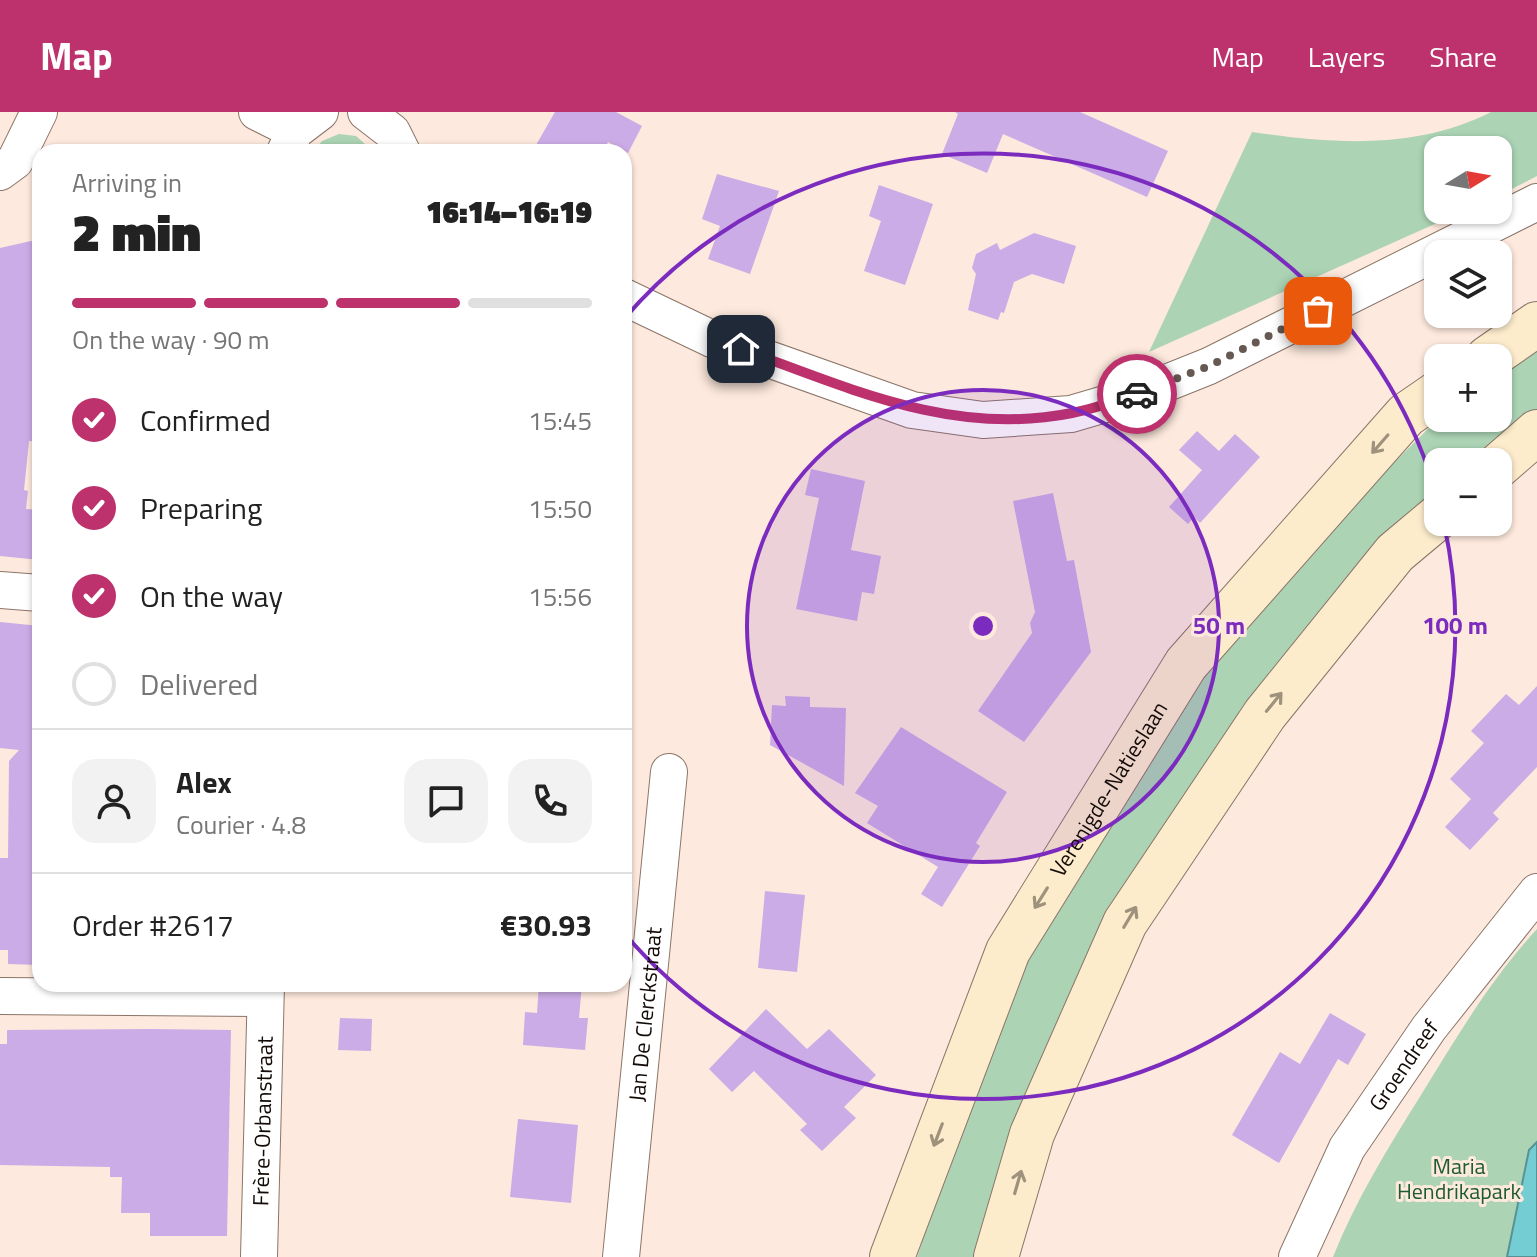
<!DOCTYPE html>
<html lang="en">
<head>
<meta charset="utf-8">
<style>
	:root { --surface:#fff; --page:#f2f2f2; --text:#222; --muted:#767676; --line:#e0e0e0; --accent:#bd326c }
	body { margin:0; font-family:"Titillium Web",sans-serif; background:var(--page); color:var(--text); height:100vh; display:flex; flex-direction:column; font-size:30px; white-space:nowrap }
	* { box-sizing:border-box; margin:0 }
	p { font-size:26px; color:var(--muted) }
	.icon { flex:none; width:44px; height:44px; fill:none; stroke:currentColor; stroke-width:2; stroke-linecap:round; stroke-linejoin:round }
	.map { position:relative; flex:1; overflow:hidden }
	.side { position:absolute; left:32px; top:32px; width:600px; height:848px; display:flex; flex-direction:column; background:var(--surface); border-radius:24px; box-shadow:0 2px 6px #0004 }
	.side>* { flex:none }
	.needle { width:52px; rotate:79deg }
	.controls { position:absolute; left:1424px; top:24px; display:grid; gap:16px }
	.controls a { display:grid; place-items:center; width:88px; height:88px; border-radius:16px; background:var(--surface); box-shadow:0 2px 6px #0004; font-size:40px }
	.pin { position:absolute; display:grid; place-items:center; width:68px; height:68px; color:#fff; margin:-34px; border-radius:16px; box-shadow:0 4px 12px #0006 }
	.courier { position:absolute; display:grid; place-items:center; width:80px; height:80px; margin:-40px; border:6px solid #bd326c; border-radius:50%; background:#fff; color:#222; box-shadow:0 2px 10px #0007 }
	.headline em { font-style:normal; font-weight:800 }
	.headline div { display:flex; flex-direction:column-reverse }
	.headline { display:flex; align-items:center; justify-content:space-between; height:136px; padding:0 40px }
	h1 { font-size:52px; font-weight:800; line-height:60px }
	.bar { display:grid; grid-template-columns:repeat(4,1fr); gap:12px 8px; align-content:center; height:96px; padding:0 40px }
	.bar i { height:10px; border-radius:6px; background:var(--line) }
	.bar .on { background:var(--accent) }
	.bar p { grid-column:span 4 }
	.line { display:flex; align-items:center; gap:20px; padding:0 40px; border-top:2px solid var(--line) }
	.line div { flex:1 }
	.round { display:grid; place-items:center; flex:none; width:84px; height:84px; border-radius:24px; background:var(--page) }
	ol { padding:0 40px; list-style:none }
	li { display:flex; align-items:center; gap:24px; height:88px }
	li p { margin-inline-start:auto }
	li .icon { padding:8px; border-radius:50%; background:var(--accent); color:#fff; stroke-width:4 }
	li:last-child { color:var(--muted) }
	li i { width:44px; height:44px; border:4px solid var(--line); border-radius:50% }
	header { display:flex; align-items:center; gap:48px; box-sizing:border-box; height:112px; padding:0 40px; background:var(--accent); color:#fff }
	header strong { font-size:38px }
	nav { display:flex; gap:44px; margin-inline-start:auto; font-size:28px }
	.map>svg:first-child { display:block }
	.green { fill:#abd3b4 }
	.water { fill:#74cdd2; stroke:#579395; stroke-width:2 }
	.building { fill:#ccace6 }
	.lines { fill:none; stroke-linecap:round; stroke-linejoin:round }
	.street-casing { stroke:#8b7568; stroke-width:38 }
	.secondary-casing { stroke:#8b7568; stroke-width:46 }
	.street { stroke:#fff; stroke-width:36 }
	.secondary { stroke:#fceccc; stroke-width:44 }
	.oneway { stroke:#9f927d }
	.done { stroke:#655952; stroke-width:8; stroke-dasharray:0 14.4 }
	.route { stroke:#bd326c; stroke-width:10 }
	.ring { fill:none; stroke:#7b2cbf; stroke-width:4 }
	.labels { text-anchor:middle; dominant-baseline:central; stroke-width:6; stroke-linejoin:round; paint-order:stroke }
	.street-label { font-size:22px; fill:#130b07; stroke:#fde9dd }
	.park-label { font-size:22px; fill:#1d5c33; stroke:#fde9dd }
	.centre { fill:#7b2cbf; stroke:#fde9dd; stroke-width:4 }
	.ring-label { font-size:24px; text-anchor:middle; font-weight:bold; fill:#7b2cbf; stroke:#fde9dd; stroke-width:6; stroke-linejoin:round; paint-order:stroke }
</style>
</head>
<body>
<header>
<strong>Map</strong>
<nav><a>Map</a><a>Layers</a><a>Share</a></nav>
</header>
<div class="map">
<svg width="1537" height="1145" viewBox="0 0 1537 1145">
	<rect width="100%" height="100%" fill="#fde9dd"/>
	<g class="green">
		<path d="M1491,0H1537V64L1498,84V38H1438V98H1466L1149,240L1252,20C1331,32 1417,38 1491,0Z"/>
		<path d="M339,22L356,24L374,40H313L322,29Z"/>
		<path d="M1537,231V299L1476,350H1438V383L1266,573L977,1145H917L981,952L1048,806L1203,558L1295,449L1435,310L1440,306H1498V261Z"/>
		<path d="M1537,817V1145H1333C1356,1087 1388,1036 1421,983C1456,926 1491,867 1537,817Z"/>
	</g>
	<path class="water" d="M1537,1030V1145H1507L1529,1038Z"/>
	<g class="building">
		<path d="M555,0H616L642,14L628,41L608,30L603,40H532Z"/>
		<path d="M955,0H1080L1168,39L1147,85L1003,22L987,61L942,42L958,2Z"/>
		<path d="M717,62L779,79L750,162L708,147L720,114L702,107Z"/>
		<path d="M879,73L933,92L905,173L864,159L881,109L869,104Z"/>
		<path d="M1034,121L1076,134L1064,172L1032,162L1014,170L1004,201L1001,200L998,208L968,198L976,162L972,156L976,142L997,131L1000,138Z"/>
		<path d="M40,127V330L29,329L24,378L28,379L26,397L40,398V448L0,444V136Z"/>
		<path d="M1197,319L1219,339L1235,322L1260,345L1200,411L1194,405L1188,412L1169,395L1202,358L1179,338Z"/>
		<path d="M811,357L865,369L851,438L881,444L874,482L862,480L857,509L796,497L819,386L805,383Z"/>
		<path d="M1053,381L1067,449L1074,448L1091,540L1024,630L978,599L1032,521L1030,511L1035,500L1013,389Z"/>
		<path d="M0,510L40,514V853L8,852V838H0V746H8L9,649L19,638L0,636Z"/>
		<path d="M1537,574V655L1493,701L1499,707L1470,738L1445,715L1471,687L1450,667L1484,631L1471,619L1506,582L1519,593Z"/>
		<path d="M785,584L810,585V595L846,596L844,674L770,633L772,593L786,594Z"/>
		<path d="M901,615L1007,680L976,731L980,734L942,795L921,782L938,755L867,711L878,694L855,681Z"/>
		<path d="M765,779L805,783L797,860L758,856Z"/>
		<path d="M539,872H582L579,906H588L585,938L523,933L525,900L537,901Z"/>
		<path d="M766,897L807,937L829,917L876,963L844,995L856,1006L822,1039L800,1018L807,1012L754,959L732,980L709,957Z"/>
		<path d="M1330,901L1366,922L1348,953L1338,947L1279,1051L1232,1023L1280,940L1300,952Z"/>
		<path d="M340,906L372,907L371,939L338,938Z"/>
		<path d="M151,917L231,918L227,1124H150V1101H121L122,1065H110V1055L0,1053V932H7V918Z"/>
		<path d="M518,1007L578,1013L571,1091L510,1085Z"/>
	</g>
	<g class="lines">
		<g class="street-casing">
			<g id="street">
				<path d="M257,0L295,19"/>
				<path d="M366,0L392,20L402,40"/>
				<path d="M285,40L295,19L320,0"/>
				<path d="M0,60L15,49L39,0"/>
				<path d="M624,185L712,227L912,298L983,308L1071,302L1139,282L1209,254L1537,90"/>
				<path d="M0,478L40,481"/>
				<path d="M0,884L265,886"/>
				<path id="s1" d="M259,1145L266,872"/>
				<path id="s2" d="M621,1145L669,660"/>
				<path id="s3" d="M1297,1145L1347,1036L1429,916L1537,780"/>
			</g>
		</g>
		<g class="secondary-casing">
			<g id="secondary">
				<path d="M1488,246L1537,212"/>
				<path d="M1498,354L1537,320"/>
				<path id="s4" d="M892,1145L1008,839L1186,552L1406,303L1438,281"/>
				<path d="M996,1145L1032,1022L1125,811L1265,602L1395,441L1438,405"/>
			</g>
		</g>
		<use href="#street" class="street"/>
		<use href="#secondary" class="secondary"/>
	</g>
	<defs><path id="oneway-shaft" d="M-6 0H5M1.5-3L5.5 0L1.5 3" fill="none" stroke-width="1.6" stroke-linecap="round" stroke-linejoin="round" transform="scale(2)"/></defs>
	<g class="oneway">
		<use href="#oneway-shaft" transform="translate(1380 332) rotate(131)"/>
		<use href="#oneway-shaft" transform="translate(1274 590) rotate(-51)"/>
		<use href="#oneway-shaft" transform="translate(1041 786) rotate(122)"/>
		<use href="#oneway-shaft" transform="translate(1130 805) rotate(-59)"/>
		<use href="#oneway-shaft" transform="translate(938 1023) rotate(111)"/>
		<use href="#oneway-shaft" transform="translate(1018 1070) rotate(-74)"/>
	</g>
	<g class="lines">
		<path class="done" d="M1137,282L1209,254L1318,199"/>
		<path class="route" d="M741,237C849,276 954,325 1072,301C1094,297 1116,289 1137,282"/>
	</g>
	<circle cx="983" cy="514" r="236" fill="#7b2cbf" fill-opacity=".12"/>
	<g class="ring">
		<circle cx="983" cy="514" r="236"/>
		<path d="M624 207A472 472 0 0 1 1438 388M1444 412A472 472 0 0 1 624 821"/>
	</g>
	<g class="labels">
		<g class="street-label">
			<text stroke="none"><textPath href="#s4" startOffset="518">Verenigde-Natieslaan</textPath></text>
			<text stroke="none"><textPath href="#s2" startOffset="244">Jan De Clerckstraat</textPath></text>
			<text stroke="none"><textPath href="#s3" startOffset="220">Groendreef</textPath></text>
			<text stroke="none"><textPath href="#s1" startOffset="136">Frère-Orbanstraat</textPath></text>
		</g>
		<g class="park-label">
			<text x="1459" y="1054">Maria<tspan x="1459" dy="25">Hendrikapark</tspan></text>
		</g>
	</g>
	<circle cx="983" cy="514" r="12" class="centre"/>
	<g class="ring-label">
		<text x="1219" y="522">50 m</text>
		<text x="1455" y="522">100 m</text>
	</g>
</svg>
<div class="controls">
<a><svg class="needle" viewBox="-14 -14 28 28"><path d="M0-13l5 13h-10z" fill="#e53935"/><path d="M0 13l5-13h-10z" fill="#767676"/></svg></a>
<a><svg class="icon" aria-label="layers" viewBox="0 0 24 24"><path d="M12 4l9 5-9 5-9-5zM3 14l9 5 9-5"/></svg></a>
<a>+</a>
<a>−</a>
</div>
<div class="pin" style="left:1318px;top:199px;background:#ea580c"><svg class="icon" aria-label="bag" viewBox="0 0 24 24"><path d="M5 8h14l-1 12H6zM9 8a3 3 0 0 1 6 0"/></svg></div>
<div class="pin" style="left:741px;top:237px;background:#1f2937"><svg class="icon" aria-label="home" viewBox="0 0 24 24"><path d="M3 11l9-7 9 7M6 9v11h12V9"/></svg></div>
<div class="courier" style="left:1137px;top:282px"><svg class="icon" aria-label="car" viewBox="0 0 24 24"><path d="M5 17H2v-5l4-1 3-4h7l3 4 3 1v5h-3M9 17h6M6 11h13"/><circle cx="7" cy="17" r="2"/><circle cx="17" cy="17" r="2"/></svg></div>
<section class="side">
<div class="headline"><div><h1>2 min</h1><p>Arriving in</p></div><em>16:14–16:19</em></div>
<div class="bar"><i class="on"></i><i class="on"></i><i class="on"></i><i></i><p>On the way · 90 m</p></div>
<ol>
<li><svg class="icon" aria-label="check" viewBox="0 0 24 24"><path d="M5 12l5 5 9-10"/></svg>Confirmed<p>15:45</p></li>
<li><svg class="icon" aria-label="check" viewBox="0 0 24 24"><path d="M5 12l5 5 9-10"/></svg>Preparing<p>15:50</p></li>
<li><svg class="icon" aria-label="check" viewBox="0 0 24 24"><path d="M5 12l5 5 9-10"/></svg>On the way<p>15:56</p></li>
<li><i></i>Delivered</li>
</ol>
<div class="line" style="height:144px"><a class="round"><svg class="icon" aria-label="person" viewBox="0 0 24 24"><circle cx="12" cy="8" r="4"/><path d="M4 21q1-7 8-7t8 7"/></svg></a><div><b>Alex</b><p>Courier · 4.8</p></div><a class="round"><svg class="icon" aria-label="chat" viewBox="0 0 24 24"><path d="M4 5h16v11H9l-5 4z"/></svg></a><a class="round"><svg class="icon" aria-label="phone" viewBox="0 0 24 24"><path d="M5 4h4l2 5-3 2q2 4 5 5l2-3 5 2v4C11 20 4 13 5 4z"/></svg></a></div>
<div class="line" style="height:104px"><div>Order #2617</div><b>€30.93</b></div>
</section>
</div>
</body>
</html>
